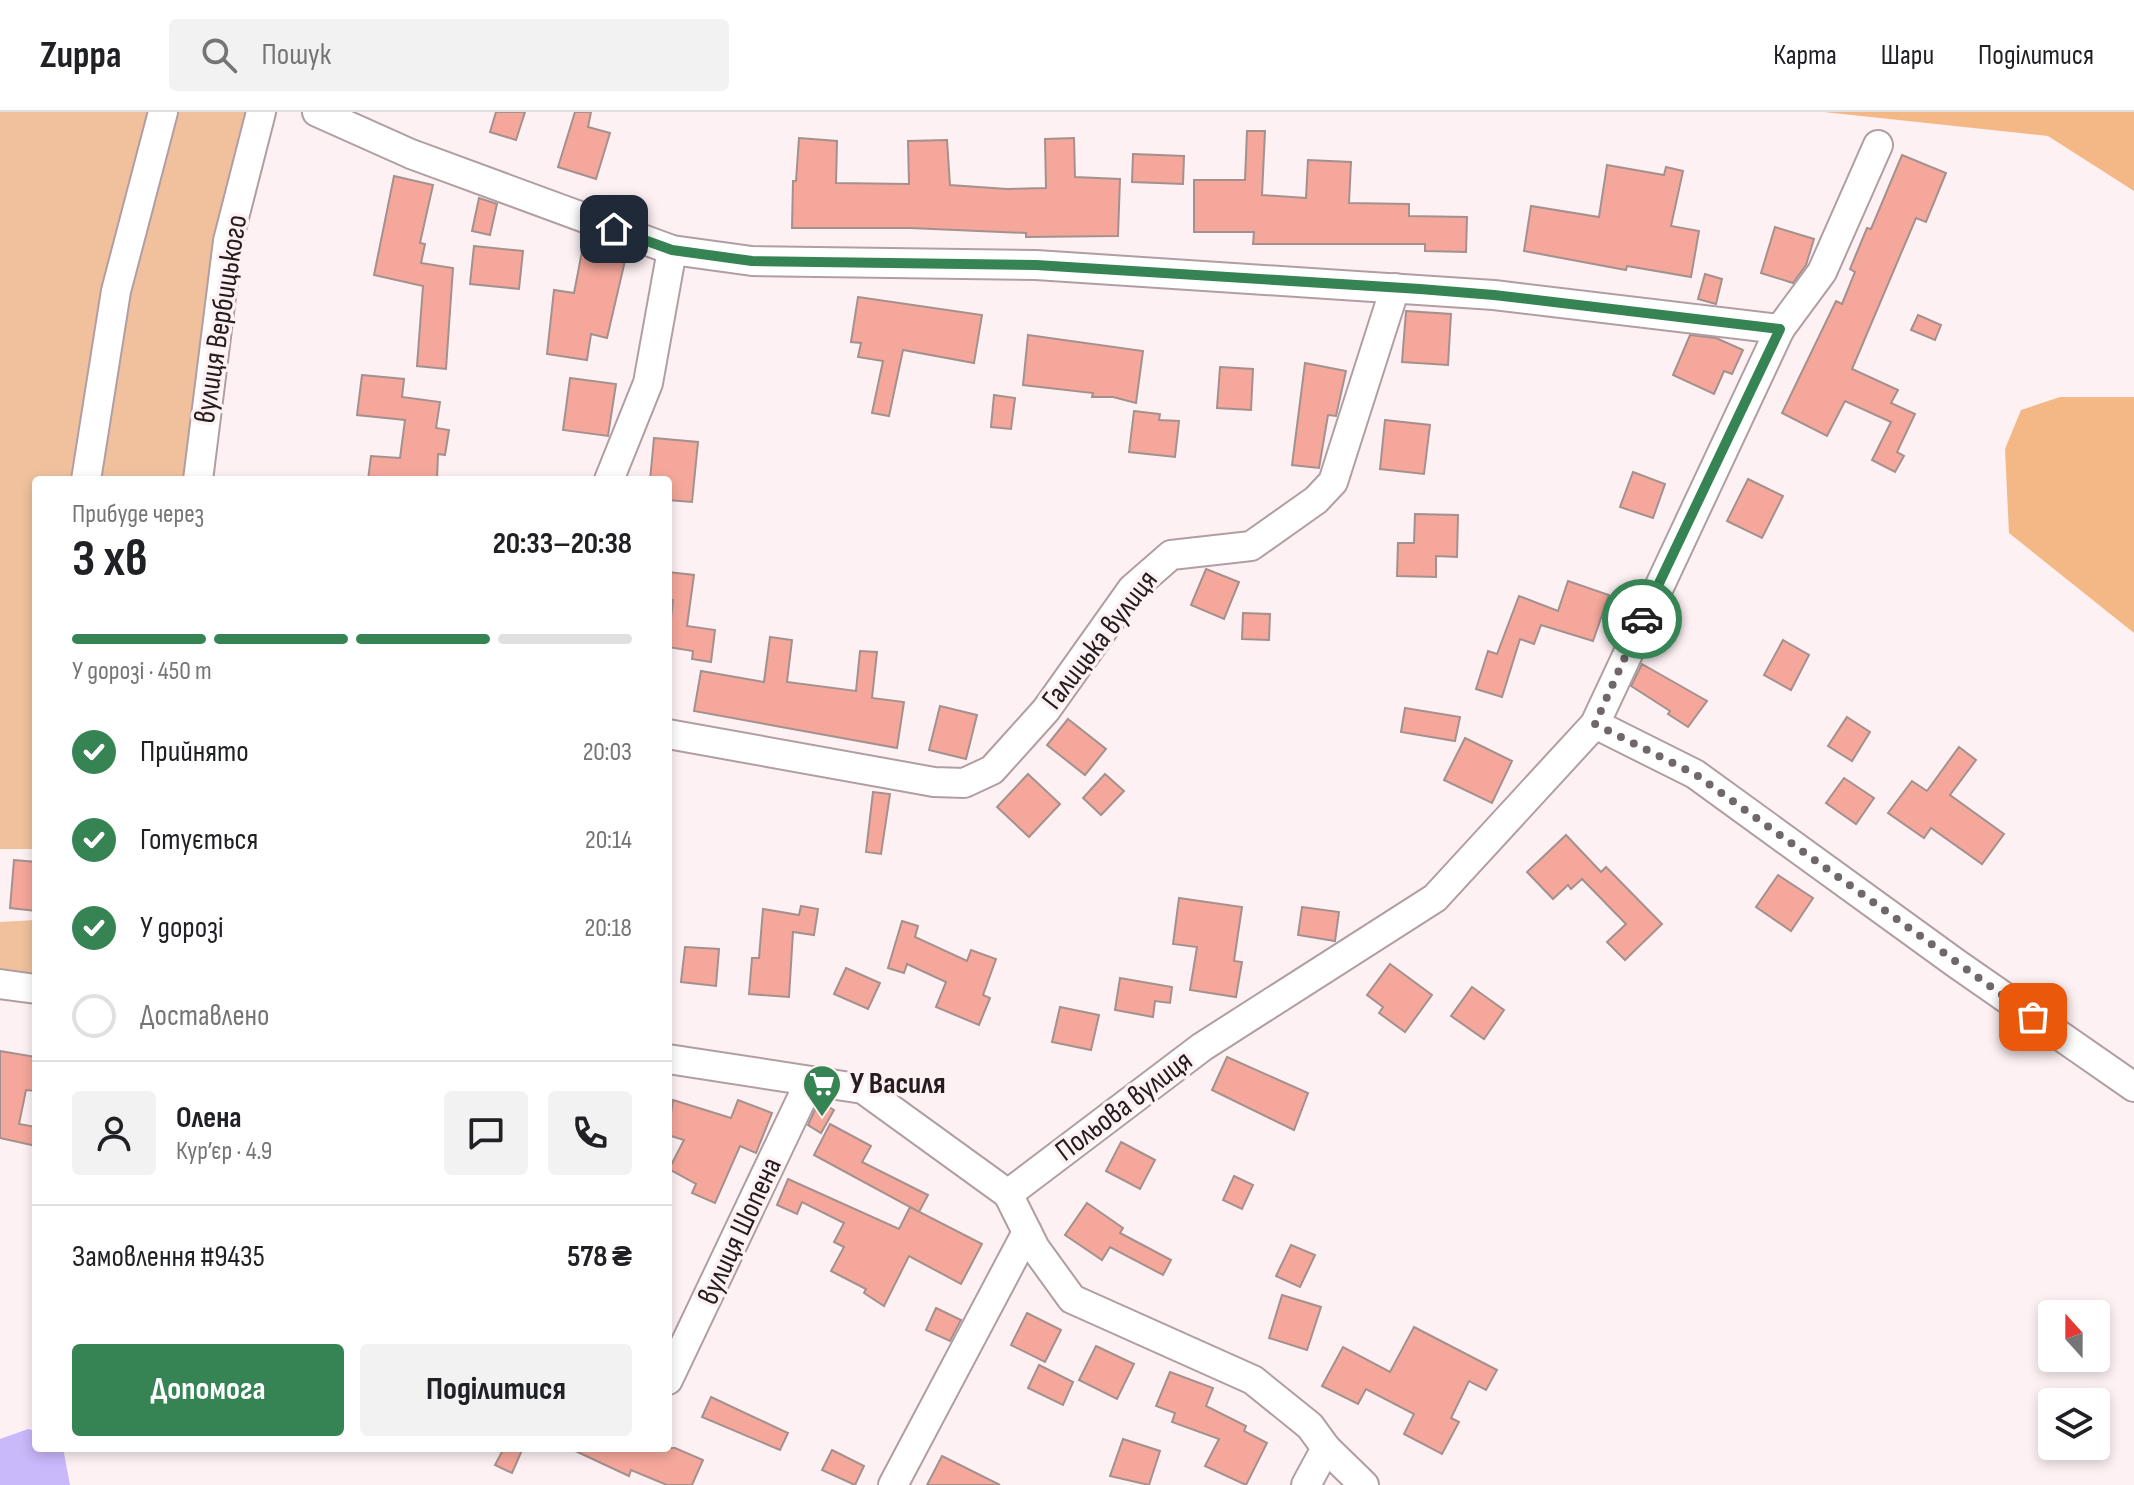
<!DOCTYPE html>
<html lang="uk">
<head>
<meta charset="utf-8">
<style>
	:root { --surface:#fff; --page:#f2f2f2; --text:#202124; --muted:#757577; --line:#e0e0e0; --accent:#368453 }
	body { margin:0; font-family:"Sofia Sans Condensed",sans-serif; background:var(--page); color:var(--text); height:100vh; display:flex; flex-direction:column; font-size:30px; white-space:nowrap }
	* { box-sizing:border-box; margin:0 }
	p { font-size:26px; color:var(--muted) }
	.icon { flex:none; width:44px; height:44px; fill:none; stroke:currentColor; stroke-width:2; stroke-linecap:round; stroke-linejoin:round }
	.map { position:relative; flex:1; overflow:hidden }
	.drawer { position:absolute; left:32px; top:364px; width:640px; height:976px; display:flex; flex-direction:column; background:var(--surface); border-radius:8px; box-shadow:0 4px 12px #0003 }
	.drawer>* { flex:none }
	.needle { width:52px; rotate:339deg }
	.controls { position:absolute; left:2038px; top:1188px; display:grid; gap:16px }
	.controls a { display:grid; place-items:center; width:72px; height:72px; border-radius:8px; background:var(--surface); box-shadow:0 4px 12px #0003; font-size:40px }
	.pin { position:absolute; display:grid; place-items:center; width:68px; height:68px; color:#fff; margin:-34px; border-radius:16px; box-shadow:0 4px 12px #0006 }
	.courier { position:absolute; display:grid; place-items:center; width:80px; height:80px; margin:-40px; border:6px solid #368453; border-radius:50%; background:#fff; color:#222; box-shadow:0 2px 10px #0007 }
	.headline em { font-style:normal; font-weight:700 }
	.headline div { display:flex; flex-direction:column-reverse }
	.headline { display:flex; align-items:center; justify-content:space-between; height:136px; padding:0 40px }
	h1 { font-size:52px; font-weight:700; line-height:60px }
	.bar { display:grid; grid-template-columns:repeat(4,1fr); gap:12px 8px; align-content:center; height:96px; padding:0 40px }
	.bar i { height:10px; border-radius:6px; background:var(--line) }
	.bar .active { background:var(--accent) }
	.bar p { grid-column:span 4 }
	.line { display:flex; align-items:center; gap:20px; padding:0 40px; border-top:2px solid var(--line) }
	.line div { flex:1 }
	.round { display:grid; place-items:center; flex:none; width:84px; height:84px; border-radius:8px; background:var(--page) }
	ol { padding:0 40px; list-style:none }
	li { display:flex; align-items:center; gap:24px; height:88px }
	li p { margin-inline-start:auto }
	li .icon { padding:8px; border-radius:50%; background:var(--accent); color:#fff; stroke-width:4 }
	li:last-child { color:var(--muted) }
	li i { width:44px; height:44px; border:4px solid var(--line); border-radius:50% }
	.cta { display:flex; gap:16px; margin-top:auto; padding:16px 40px }
	.cta a { flex:1; height:92px; border-radius:8px; background:var(--accent); color:#fff; font-size:32px; font-weight:700; line-height:92px; text-align:center }
	.cta a+a { background:var(--page); color:var(--text) }
	header { display:flex; align-items:center; gap:48px; box-sizing:border-box; height:112px; padding:0 40px; background:var(--surface); border-bottom:2px solid var(--line) }
	header strong { font-size:38px }
	nav { display:flex; gap:44px; margin-inline-start:auto; font-size:28px }
	.search { width:560px; height:72px; background:var(--page); display:flex; align-items:center; gap:20px; box-sizing:border-box; padding:0 28px; border-radius:8px; color:var(--muted); font-size:30px }
	.map>svg:first-child { display:block }
	.green { fill:#f0c19c }
	.forest { fill:#f4b887 }
	.water { fill:#c9b8fa }
	.building { fill:#f5a79b; stroke:#a4918e; stroke-width:2 }
	.lines { fill:none; stroke-linecap:round; stroke-linejoin:round }
	.minor-casing { stroke:#b19ea3; stroke-width:32 }
	.minor { stroke:#fff; stroke-width:28 }
	.done { stroke:#70676a; stroke-width:8; stroke-dasharray:0 14.4 }
	.route { stroke:#368453; stroke-width:10 }
	.labels { text-anchor:middle; dominant-baseline:central; stroke-width:7; stroke-linejoin:round; paint-order:stroke }
	.street-label { font-size:30px; fill:#241d1f; stroke:#fdf1f4 }
	.poi-label { font-size:30px; font-weight:bold; fill:#241d1f; stroke:#fdf1f4; text-anchor:start }
</style>
</head>
<body>
<header>
<strong>Zuppa</strong>
<div class="search"><svg class="icon" aria-label="search" viewBox="0 0 24 24"><circle cx="10" cy="10" r="6"/><path d="M15 15l6 6"/></svg>Пошук</div>
<nav><a>Карта</a><a>Шари</a><a>Поділитися</a></nav>
</header>
<div class="map">
<svg width="2134" height="1373" viewBox="0 0 2134 1373">
	<rect width="100%" height="100%" fill="#fdf1f4"/>
	<g class="green">
		<path d="M0,0H253L199,368H36V737H0Z"/>
		<path d="M36,808V866L0,861V810Z"/>
	</g>
	<g class="forest">
		<path d="M1824,0H2134V79L2048,24Z"/>
		<path d="M2060,285H2134V521L2009,421L2005,337L2021,298Z"/>
	</g>
	<path class="water" d="M28,1317L36,1319V1336H63L70,1373H0V1327Z"/>
	<g class="building">
		<path d="M496,0H525L516,28L490,20Z"/>
		<path d="M575,0H591L588,15L610,21L596,67L558,55Z"/>
		<path d="M1247,19H1265L1262,83L1306,86L1308,48L1351,50L1349,91L1409,92V104L1467,105L1466,140L1425,139V132H1253L1254,120H1194V68H1245Z"/>
		<path d="M799,26L837,29L836,71L909,72L908,29L947,28L950,73L1007,77L1046,76L1045,27L1074,26L1075,65L1120,67L1118,124L1026,125V121L910,116H792L793,69H796Z"/>
		<path d="M1133,42L1184,44L1183,72L1132,70Z"/>
		<path d="M1902,43L1946,61L1926,110L1916,106L1852,257L1898,278L1891,291L1915,302L1897,340L1904,344L1895,360L1872,348L1891,310L1845,289L1827,324L1782,301L1836,189L1842,192L1855,160L1850,157L1867,116L1871,117Z"/>
		<path d="M1607,53L1664,63L1666,55L1683,59L1671,114L1699,119L1691,165L1627,154L1626,158L1524,139L1531,94L1599,105Z"/>
		<path d="M394,64L433,73L420,131L425,132L421,151L453,156L446,257L417,254L423,174L374,163Z"/>
		<path d="M479,86L497,92L490,123L472,119Z"/>
		<path d="M1775,115L1814,127L1806,153L1793,171L1761,161Z"/>
		<path d="M584,129L627,140L607,226L591,222L587,248L547,242L554,178L574,181Z"/>
		<path d="M474,134L523,139L519,177L470,172Z"/>
		<path d="M1705,162L1722,167L1716,192L1698,187Z"/>
		<path d="M858,185L982,203L974,251L903,238L889,304L872,301L883,249L858,245L861,231L851,230Z"/>
		<path d="M1406,199L1451,202L1448,253L1402,250Z"/>
		<path d="M1918,203L1941,213L1935,228L1911,218Z"/>
		<path d="M1028,223L1143,239L1136,291L1113,285H1092L1093,281L1023,273Z"/>
		<path d="M1690,223L1716,226L1743,238L1732,262L1724,259L1714,282L1673,263Z"/>
		<path d="M1305,251L1346,259L1336,304L1328,303L1319,356L1292,353Z"/>
		<path d="M1220,255L1253,257L1251,298L1217,296Z"/>
		<path d="M362,263L404,267L402,285L440,290L436,316L449,318L445,343L438,342L437,368H368L371,344L400,346L405,308L357,303Z"/>
		<path d="M570,266L616,272L608,324L563,318Z"/>
		<path d="M994,283L1015,286L1011,317L991,315Z"/>
		<path d="M1134,299L1160,302L1159,308L1179,309L1175,345L1129,340Z"/>
		<path d="M1385,308L1430,313L1424,362L1380,357Z"/>
		<path d="M654,326L698,330L692,390L668,388V368H650Z"/>
		<path d="M1633,360L1665,372L1653,406L1620,395Z"/>
		<path d="M1748,367L1783,384L1762,426L1727,409Z"/>
		<path d="M1415,402L1458,403L1457,445L1436,444V465L1397,464L1398,431H1414Z"/>
		<path d="M1206,457L1239,470L1224,507L1191,493Z"/>
		<path d="M668,460L694,463L687,514L715,518L711,550L692,547L693,539L668,535L673,488L668,487Z"/>
		<path d="M1568,469L1609,483L1593,529L1541,513L1534,532L1520,527L1502,585L1476,577L1488,539L1497,542L1519,484L1558,499Z"/>
		<path d="M1243,501L1270,502L1269,528L1242,527Z"/>
		<path d="M770,525L792,528L787,570L856,579L860,539L877,540L872,586L904,590L897,636L694,599L701,559L764,570Z"/>
		<path d="M1783,528L1809,543L1791,578L1764,563Z"/>
		<path d="M1642,552L1707,589L1688,615L1668,602L1670,599L1631,574Z"/>
		<path d="M940,594L977,603L966,647L929,638Z"/>
		<path d="M1405,596L1460,605L1455,629L1401,620Z"/>
		<path d="M1847,605L1870,620L1852,649L1828,634Z"/>
		<path d="M1068,607L1106,637L1085,663L1047,633Z"/>
		<path d="M1465,626L1512,649L1492,691L1444,668Z"/>
		<path d="M1959,635L1976,648L1950,683L2004,722L1982,752L1931,716L1924,726L1888,701L1912,669L1927,679Z"/>
		<path d="M1028,662L1060,692L1029,725L997,695Z"/>
		<path d="M1105,662L1124,679L1101,703L1083,686Z"/>
		<path d="M1844,666L1874,686L1856,712L1826,691Z"/>
		<path d="M873,680L890,682L881,742L866,740Z"/>
		<path d="M1566,723L1601,760L1606,755L1662,812L1625,848L1607,830L1626,812L1582,767L1571,777L1568,773L1553,787L1527,760Z"/>
		<path d="M14,748L36,750V799L10,796Z"/>
		<path d="M1778,763L1813,786L1791,819L1756,795Z"/>
		<path d="M1179,786L1242,795L1234,849L1242,850L1236,885L1190,878L1197,835L1173,832Z"/>
		<path d="M801,794L818,797L814,823L793,820L789,885L749,882L752,846H759L763,797L799,803Z"/>
		<path d="M1302,795L1339,800L1335,829L1298,823Z"/>
		<path d="M902,809L918,814L915,825L967,849L971,838L996,847L983,883L990,886L979,913L936,895L946,870L907,852L904,861L888,856Z"/>
		<path d="M685,835L719,837L716,874L681,870Z"/>
		<path d="M1390,852L1432,883L1405,920L1379,901L1383,895L1367,883Z"/>
		<path d="M846,856L880,871L868,897L834,882Z"/>
		<path d="M1120,866L1172,875L1170,891L1155,889L1153,905L1115,898Z"/>
		<path d="M1472,875L1504,898L1484,927L1451,904Z"/>
		<path d="M1060,895L1099,903L1091,938L1052,930Z"/>
		<path d="M0,939L36,945V979L26,978L19,1012L36,1015V1034L0,1026Z"/>
		<path d="M1227,945L1308,981L1294,1018L1212,978Z"/>
		<path d="M673,988L731,1006L738,988L772,1001L756,1041L740,1034L715,1091L692,1081L696,1072L669,1057L684,1028L668,1023Z"/>
		<path d="M819,989L834,998L821,1021L808,1013Z"/>
		<path d="M830,1012L871,1034L862,1050L928,1083L919,1100L814,1043Z"/>
		<path d="M1121,1030L1155,1048L1140,1077L1106,1059Z"/>
		<path d="M1234,1064L1253,1073L1242,1097L1223,1088Z"/>
		<path d="M788,1067L899,1117L910,1095L982,1132L961,1172L909,1144L884,1194L864,1181L866,1177L831,1159L844,1135L834,1130L844,1111L802,1090L797,1102L777,1093Z"/>
		<path d="M1087,1091L1123,1116L1120,1121L1171,1148L1163,1163L1110,1135L1102,1148L1065,1123Z"/>
		<path d="M1291,1133L1315,1143L1300,1175L1276,1164Z"/>
		<path d="M1282,1183L1321,1195L1307,1238L1269,1226Z"/>
		<path d="M936,1196L961,1208L950,1229L926,1218Z"/>
		<path d="M1027,1201L1061,1218L1045,1250L1011,1233Z"/>
		<path d="M1414,1215L1497,1258L1486,1278L1469,1269L1451,1306L1459,1310L1442,1342L1404,1322L1414,1302L1366,1277L1358,1292L1322,1274L1343,1235L1390,1260Z"/>
		<path d="M1096,1234L1134,1252L1117,1287L1079,1268Z"/>
		<path d="M1039,1253L1073,1270L1063,1293L1028,1276Z"/>
		<path d="M1170,1260L1213,1276L1206,1294L1246,1314L1244,1319L1267,1331L1246,1373L1205,1354L1219,1327L1172,1310L1175,1301L1156,1294Z"/>
		<path d="M711,1285L788,1321L780,1338L702,1305Z"/>
		<path d="M1123,1327L1160,1339L1149,1373L1110,1364Z"/>
		<path d="M504,1336H523L512,1361L495,1353Z"/>
		<path d="M569,1336H675L703,1348L692,1373H667L631,1358L629,1364Z"/>
		<path d="M832,1338L864,1354L855,1373L822,1358Z"/>
		<path d="M942,1344L1000,1373H927Z"/>
	</g>
	<g class="lines">
		<g class="minor-casing">
			<g id="minor">
				<path d="M317,0L411,42L672,138L752,149L1036,153L1494,183L1780,217"/>
				<path d="M86,368L116,179L163,0"/>
				<path d="M198,368L228,129L261,0"/>
				<path d="M609,368L648,271L672,138"/>
				<path d="M1595,612L1695,662L1957,852L2134,975"/>
				<path d="M668,622L934,670L964,671L992,658L1046,598L1132,477L1171,443L1251,434L1316,388L1333,370L1395,176"/>
				<path d="M0,872L36,877"/>
				<path d="M668,947L863,977L1008,1082L1035,1136L1072,1187L1253,1268L1310,1314L1326,1336L1306,1373"/>
				<path d="M1008,1082L1202,935L1435,786L1595,612L1780,217L1822,160L1878,33"/>
				<path d="M668,1268L810,969"/>
				<path d="M1326,1336L1364,1373"/>
				<path d="M893,1373L1027,1120"/>
			</g>
		</g>
		<use href="#minor" class="minor"/>
	</g>
	<g class="lines">
		<path class="done" d="M1642,507L1595,612L1695,662L2033,905"/>
		<path class="route" d="M614,117L672,138L752,149L1036,153L1420,177L1494,183L1780,217L1642,507"/>
	</g>
	<defs>
		<g id="supermarket-pin" transform="scale(2)"><path d="M0 17L-7.5 6A9.5 9.5 0 1 1 7.5 6Z" fill="#368453" stroke="#fdf1f4"/><path d="M-6-5.5h2.5l.6 2H6L4.5 2H-2.5L-4.4-4H-6ZM-1.5 3.2a1.3 1.3 0 1 0 .1 0ZM3 3.2a1.3 1.3 0 1 0 .1 0Z" fill="#fff"/></g>
	</defs>
	<g fill-rule="evenodd">
		<use href="#supermarket-pin" x="822" y="972"/>
	</g>
	<g class="labels">
		<g class="street-label">
			<text transform="translate(221 207) rotate(-81)">вулиця Вербицького</text>
			<text transform="translate(1100 528) rotate(-52)">Галицька вулиця</text>
			<text transform="translate(1124 994) rotate(-37)">Польова вулиця</text>
			<text transform="translate(740 1119) rotate(-65)">вулиця Шопена</text>
		</g>
		<g class="poi-label">
			<text x="850" y="972">У Василя</text>
		</g>
	</g>
</svg>
<div class="controls">
<a><svg class="needle" viewBox="-14 -14 28 28"><path d="M0-13l5 13h-10z" fill="#e53935"/><path d="M0 13l5-13h-10z" fill="#757577"/></svg></a>
<a><svg class="icon" aria-label="layers" viewBox="0 0 24 24"><path d="M12 4l9 5-9 5-9-5zM3 14l9 5 9-5"/></svg></a>
</div>
<div class="pin" style="left:2033px;top:905px;background:#ea580c"><svg class="icon" aria-label="bag" viewBox="0 0 24 24"><path d="M5 8h14l-1 12H6zM9 8a3 3 0 0 1 6 0"/></svg></div>
<div class="pin" style="left:614px;top:117px;background:#1f2937"><svg class="icon" aria-label="home" viewBox="0 0 24 24"><path d="M3 11l9-7 9 7M6 9v11h12V9"/></svg></div>
<div class="courier" style="left:1642px;top:507px"><svg class="icon" aria-label="car" viewBox="0 0 24 24"><path d="M5 17H2v-5l4-1 3-4h7l3 4 3 1v5h-3M9 17h6M6 11h13"/><circle cx="7" cy="17" r="2"/><circle cx="17" cy="17" r="2"/></svg></div>
<section class="drawer">
<div class="headline"><div><h1>3 хв</h1><p>Прибуде через</p></div><em>20:33–20:38</em></div>
<div class="bar"><i class="active"></i><i class="active"></i><i class="active"></i><i></i><p>У дорозі · 450 m</p></div>
<ol>
<li><svg class="icon" aria-label="check" viewBox="0 0 24 24"><path d="M5 12l5 5 9-10"/></svg>Прийнято<p>20:03</p></li>
<li><svg class="icon" aria-label="check" viewBox="0 0 24 24"><path d="M5 12l5 5 9-10"/></svg>Готується<p>20:14</p></li>
<li><svg class="icon" aria-label="check" viewBox="0 0 24 24"><path d="M5 12l5 5 9-10"/></svg>У дорозі<p>20:18</p></li>
<li><i></i>Доставлено</li>
</ol>
<div class="line" style="height:144px"><a class="round"><svg class="icon" aria-label="person" viewBox="0 0 24 24"><circle cx="12" cy="8" r="4"/><path d="M4 21q1-7 8-7t8 7"/></svg></a><div><b>Олена</b><p>Кур’єр · 4.9</p></div><a class="round"><svg class="icon" aria-label="chat" viewBox="0 0 24 24"><path d="M4 5h16v11H9l-5 4z"/></svg></a><a class="round"><svg class="icon" aria-label="phone" viewBox="0 0 24 24"><path d="M5 4h4l2 5-3 2q2 4 5 5l2-3 5 2v4C11 20 4 13 5 4z"/></svg></a></div>
<div class="line" style="height:104px"><div>Замовлення #9435</div><b>578 ₴</b></div>
<div class="cta"><a>Допомога</a><a>Поділитися</a></div>
</section>
</div>
</body>
</html>
